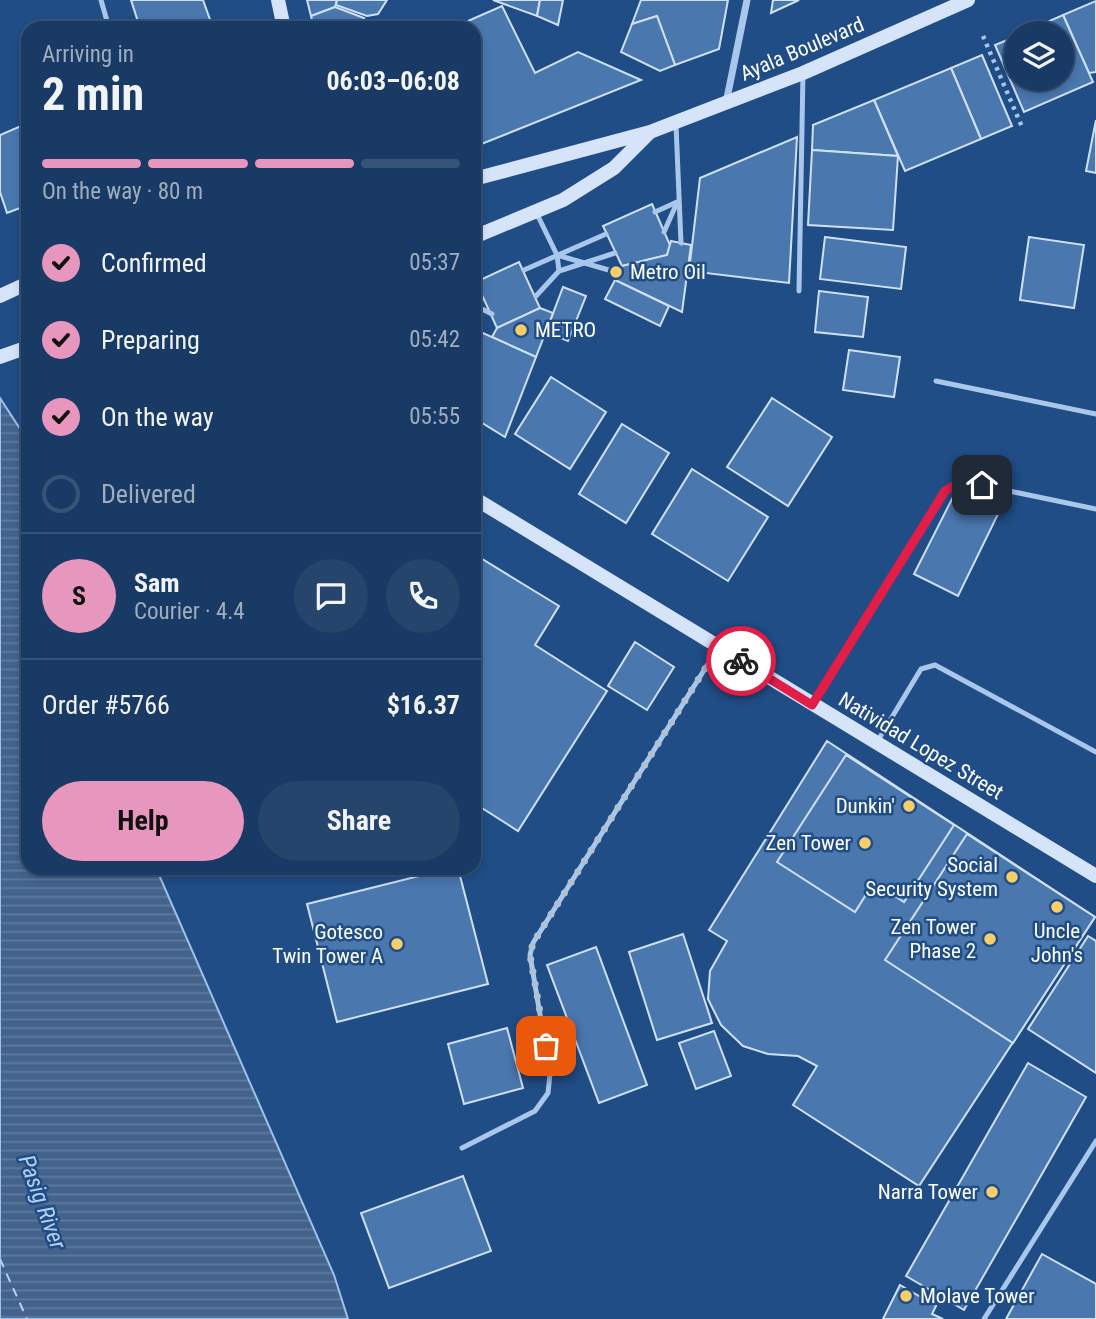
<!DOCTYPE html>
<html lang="en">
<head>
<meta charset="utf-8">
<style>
	:root { --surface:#183a64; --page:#25456d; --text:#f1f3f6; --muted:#9fadbf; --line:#365478; --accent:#e797bd }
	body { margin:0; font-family:"Roboto Condensed",sans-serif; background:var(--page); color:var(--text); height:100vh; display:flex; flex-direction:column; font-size:26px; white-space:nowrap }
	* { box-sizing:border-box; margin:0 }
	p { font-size:23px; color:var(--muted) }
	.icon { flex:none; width:38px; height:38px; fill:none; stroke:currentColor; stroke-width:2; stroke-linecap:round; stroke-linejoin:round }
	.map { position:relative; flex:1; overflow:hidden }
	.side { position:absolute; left:21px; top:21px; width:460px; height:854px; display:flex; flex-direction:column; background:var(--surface); border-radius:21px; box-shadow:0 4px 10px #0003,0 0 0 2px var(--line) }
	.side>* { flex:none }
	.buttons { position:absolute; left:1004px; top:21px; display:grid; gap:14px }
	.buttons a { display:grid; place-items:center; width:70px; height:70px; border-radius:50%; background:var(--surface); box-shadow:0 4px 10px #0003,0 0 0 2px var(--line); font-size:35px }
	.pin { position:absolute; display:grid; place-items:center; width:60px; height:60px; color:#fff; margin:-30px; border-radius:14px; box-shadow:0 4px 10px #0006 }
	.courier { position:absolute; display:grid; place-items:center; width:70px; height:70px; margin:-35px; border:5px solid #e11d48; border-radius:50%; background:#fff; color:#222; box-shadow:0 2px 9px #0007 }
	.headline em { font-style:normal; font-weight:700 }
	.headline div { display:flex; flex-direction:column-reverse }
	.headline { display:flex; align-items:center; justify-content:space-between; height:119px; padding:0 21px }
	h1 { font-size:46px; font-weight:700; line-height:52px }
	.bar { display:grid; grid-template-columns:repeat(4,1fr); gap:10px 7px; align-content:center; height:84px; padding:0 21px }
	.bar i { height:9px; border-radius:5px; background:var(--line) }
	.bar .active { background:var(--accent) }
	.bar p { grid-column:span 4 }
	.line { display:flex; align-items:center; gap:18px; padding:0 21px; border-top:2px solid var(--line) }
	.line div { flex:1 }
	.round { display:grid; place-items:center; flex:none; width:74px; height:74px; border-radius:37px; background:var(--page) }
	ol { padding:0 21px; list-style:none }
	li { display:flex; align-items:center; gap:21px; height:77px }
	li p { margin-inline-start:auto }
	li .icon { padding:7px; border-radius:50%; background:var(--accent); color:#111; stroke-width:4 }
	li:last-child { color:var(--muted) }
	li i { width:38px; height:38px; border:4px solid var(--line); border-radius:50% }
	.button { display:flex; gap:14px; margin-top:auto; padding:14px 21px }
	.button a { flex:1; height:80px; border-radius:42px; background:var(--accent); color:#111; font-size:28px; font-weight:700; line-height:80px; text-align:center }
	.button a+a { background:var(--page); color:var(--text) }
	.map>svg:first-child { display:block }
	.water { fill:url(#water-rules); stroke:#9dc2eb; stroke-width:2 }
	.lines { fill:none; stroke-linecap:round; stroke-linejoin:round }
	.ferry { stroke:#b5d1f1; stroke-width:2; stroke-dasharray:9 7; stroke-linecap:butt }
	.building { fill:#4977ae; stroke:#cee1f7; stroke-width:2 }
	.path { stroke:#a9c7ea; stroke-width:4.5; stroke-dasharray:3.5 5; stroke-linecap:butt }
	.lane { stroke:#a9c7ea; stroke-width:5 }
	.street { stroke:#a9c7ea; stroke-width:7 }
	.secondary { stroke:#d5e4f8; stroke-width:14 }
	.done { stroke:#b1c1d5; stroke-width:7; stroke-dasharray:0 12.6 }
	.route { stroke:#e11d48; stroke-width:9 }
	.poi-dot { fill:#f7ce6a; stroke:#204d86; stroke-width:2.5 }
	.labels { text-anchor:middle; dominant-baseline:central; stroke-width:5; stroke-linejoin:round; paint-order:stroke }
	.street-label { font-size:21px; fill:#fff; stroke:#204d86 }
	.poi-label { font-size:21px; fill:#fff; stroke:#204d86; text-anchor:end }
	.water-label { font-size:23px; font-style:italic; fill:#b5d1f1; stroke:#204d86 }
</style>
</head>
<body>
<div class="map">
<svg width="1096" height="1319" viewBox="0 0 1096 1319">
	<defs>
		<pattern id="water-rules" width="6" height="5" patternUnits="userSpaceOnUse" patternTransform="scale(1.75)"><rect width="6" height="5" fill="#43638c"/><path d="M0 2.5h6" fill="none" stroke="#5f7a9d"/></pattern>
	</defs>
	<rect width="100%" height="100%" fill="#204d86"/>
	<path class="water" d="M0,398L22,432L28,455V868H156L334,1275L348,1319H0Z"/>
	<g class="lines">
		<path class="ferry" d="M0,1259L27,1319"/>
	</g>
	<g class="building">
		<path d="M131,0H203L213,28H140Z"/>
		<path d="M307,0H337L335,7L311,16Z"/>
		<path d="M337,0H387L378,14L367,16L336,5Z"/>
		<path d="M493,0H540L537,16Z"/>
		<path d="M540,0H563L558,25L537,16Z"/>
		<path d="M641,0H728L719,49L675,65L657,16L632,24Z"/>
		<path d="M773,0H799L771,13Z"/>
		<path d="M1096,1V72L1089,73L1063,15Z"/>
		<path d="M502,6L535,73L578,52L641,80L479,145L474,134V28H452Z"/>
		<path d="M335,7L364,18L368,28H314L311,16Z"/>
		<path d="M1063,15L1093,82L1024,112L995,45L1017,36V79H1062V33H1022Z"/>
		<path d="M657,16L675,65L660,71L621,52L632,24Z"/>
		<path d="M982,55L1012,126L981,139L951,68Z"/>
		<path d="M951,68L981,139L905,171L874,100Z"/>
		<path d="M874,100L898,156L812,150L813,125Z"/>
		<path d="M1096,120V173L1086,171Z"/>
		<path d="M28,123V205L7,213L0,192V135Z"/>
		<path d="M797,137L789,283L689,271L700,178Z"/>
		<path d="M812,150L898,156L893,230L808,225Z"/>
		<path d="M652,204L670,245L667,255L622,266L603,226Z"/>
		<path d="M825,237L906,247L901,289L820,279Z"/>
		<path d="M1029,237L1084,245L1074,308L1020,300Z"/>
		<path d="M671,241L691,245L682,312L615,280L622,266L667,255Z"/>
		<path d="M519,262L540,308L497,328L476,282Z"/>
		<path d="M615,280L669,306L660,326L605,299Z"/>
		<path d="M563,287L586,296L568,341L546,332Z"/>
		<path d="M819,291L868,297L863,337L815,332Z"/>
		<path d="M540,308L553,313L536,357L492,337L497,328Z"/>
		<path d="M474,329L536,357L505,437L474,418Z"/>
		<path d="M849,350L900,357L894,397L843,390Z"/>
		<path d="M551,377L606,412L570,469L515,434Z"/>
		<path d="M772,398L832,437L788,506L727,467Z"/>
		<path d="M622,424L669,453L626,523L579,494Z"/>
		<path d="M692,469L768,517L728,581L652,534Z"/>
		<path d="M956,491L999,512L958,596L914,574Z"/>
		<path d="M474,554L559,606L535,645L607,691L518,831L474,803Z"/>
		<path d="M635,642L674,667L647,710L608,686Z"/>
		<path d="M827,741L1095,917L919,1186L793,1105L817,1066L798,1056L768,1054L743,1046L721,1025L708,999L710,971L727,941L709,930Z"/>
		<path d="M846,755L954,825L904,902L874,882L855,912L777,862Z"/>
		<path d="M967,834L1095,917L1013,1043L885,960Z"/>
		<path d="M451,868H458L488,984L337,1022L307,904Z"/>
		<path d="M683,934L712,1023L657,1040L629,952Z"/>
		<path d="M1088,936L1096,941V1073L1028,1029Z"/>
		<path d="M596,947L647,1085L599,1103L547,965Z"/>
		<path d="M507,1028L523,1088L464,1104L448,1044Z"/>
		<path d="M714,1031L731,1076L696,1089L679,1043Z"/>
		<path d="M1028,1063L1086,1097L964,1310L906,1276Z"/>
		<path d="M463,1176L491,1251L389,1288L361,1213Z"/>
		<path d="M1042,1254L1096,1284V1319H1006Z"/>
		<path d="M900,1285L936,1306L932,1314L943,1319H883Z"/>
	</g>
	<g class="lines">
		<path class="path" d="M983,36L1022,127"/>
		<g class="lane">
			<path d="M101,0L109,28"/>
			<path d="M676,125L681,243"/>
			<path d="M536,212L557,255L559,271"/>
			<path d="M655,212L677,202"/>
			<path d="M664,232L676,205"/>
			<path d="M557,255L619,273"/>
			<path d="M524,270L606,234"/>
			<path d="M799,291L803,73"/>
			<path d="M474,292L479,290"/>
			<path d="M536,296L559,271L615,253"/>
			<path d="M474,305L492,314"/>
			<path d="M936,381L1096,414"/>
			<path d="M814,702L945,491L961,481L1096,509"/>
			<path d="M877,742L921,669L935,665L1096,752"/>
			<path d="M462,1148L535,1111L548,1093L550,1074L530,955L533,943L718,648"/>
			<path d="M984,1319L1096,1141"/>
		</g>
		<path class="street" d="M726,103L747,0"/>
		<g class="secondary">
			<path d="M278,0L284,28"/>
			<path d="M474,179L650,132L803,73L968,0"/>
			<path d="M474,237L563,200L614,168L649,133"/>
			<path d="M0,296L28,283"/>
			<path d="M0,357L28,347"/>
			<path d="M474,498L1096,876"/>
		</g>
	</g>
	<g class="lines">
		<path class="done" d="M546,1046L530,955L533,943L718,648L741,661"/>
		<path class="route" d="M741,661L812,705L945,491L961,481L982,485"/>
	</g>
	<g class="poi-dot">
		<circle cx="616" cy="272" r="7"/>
		<circle cx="521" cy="330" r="7"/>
		<circle cx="909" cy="806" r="7"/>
		<circle cx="865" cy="843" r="7"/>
		<circle cx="1012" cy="877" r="7"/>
		<circle cx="1057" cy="907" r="7"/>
		<circle cx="990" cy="939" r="7"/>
		<circle cx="397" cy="944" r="7"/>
		<circle cx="992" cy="1192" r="7"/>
		<circle cx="906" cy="1296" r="7"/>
	</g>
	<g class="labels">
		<g class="street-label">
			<text transform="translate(802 49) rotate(-23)">Ayala Boulevard</text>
			<text transform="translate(921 746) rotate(31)">Natividad Lopez Street</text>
		</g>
		<g class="poi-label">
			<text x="630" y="272" text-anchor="start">Metro Oil</text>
			<text x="535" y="330" text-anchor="start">METRO</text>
			<text x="895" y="806">Dunkin'</text>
			<text x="851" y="843">Zen Tower</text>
			<text x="998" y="865">Social<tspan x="998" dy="24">Security System</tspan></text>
			<text x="976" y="927">Zen Tower<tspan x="976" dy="24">Phase 2</tspan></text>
			<text x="1057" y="931" text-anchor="middle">Uncle<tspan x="1057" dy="24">John's</tspan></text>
			<text x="383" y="932">Gotesco<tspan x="383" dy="24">Twin Tower A</tspan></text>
			<text x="978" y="1192">Narra Tower</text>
			<text x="920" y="1296" text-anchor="start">Molave Tower</text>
		</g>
		<g class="water-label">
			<text transform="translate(42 1202) rotate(70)">Pasig River</text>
		</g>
	</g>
</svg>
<div class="buttons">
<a><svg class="icon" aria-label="layers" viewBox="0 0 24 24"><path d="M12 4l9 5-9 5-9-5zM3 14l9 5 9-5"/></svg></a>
</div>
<div class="pin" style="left:546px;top:1046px;background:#ea580c"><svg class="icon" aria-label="bag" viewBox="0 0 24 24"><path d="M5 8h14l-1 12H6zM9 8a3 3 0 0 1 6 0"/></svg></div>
<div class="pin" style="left:982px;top:485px;background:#1f2937"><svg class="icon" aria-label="home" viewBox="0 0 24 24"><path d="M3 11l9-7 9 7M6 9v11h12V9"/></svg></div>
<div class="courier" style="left:741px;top:661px"><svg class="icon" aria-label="bike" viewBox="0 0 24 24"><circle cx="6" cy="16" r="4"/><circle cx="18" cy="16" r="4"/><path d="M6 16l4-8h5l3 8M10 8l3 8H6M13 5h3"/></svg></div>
<section class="side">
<div class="headline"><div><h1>2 min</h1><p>Arriving in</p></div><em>06:03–06:08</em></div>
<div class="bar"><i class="active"></i><i class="active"></i><i class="active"></i><i></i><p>On the way · 80 m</p></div>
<ol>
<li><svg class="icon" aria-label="check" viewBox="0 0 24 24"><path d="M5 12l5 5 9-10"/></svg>Confirmed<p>05:37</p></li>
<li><svg class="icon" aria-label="check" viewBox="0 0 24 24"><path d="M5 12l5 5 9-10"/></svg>Preparing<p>05:42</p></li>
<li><svg class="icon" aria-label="check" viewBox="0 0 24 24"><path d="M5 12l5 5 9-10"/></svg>On the way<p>05:55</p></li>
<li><i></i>Delivered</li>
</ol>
<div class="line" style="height:126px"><b class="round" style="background:var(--accent);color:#111">S</b><div><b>Sam</b><p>Courier · 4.4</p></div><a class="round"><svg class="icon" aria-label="chat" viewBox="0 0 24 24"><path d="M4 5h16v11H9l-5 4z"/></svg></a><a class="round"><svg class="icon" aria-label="phone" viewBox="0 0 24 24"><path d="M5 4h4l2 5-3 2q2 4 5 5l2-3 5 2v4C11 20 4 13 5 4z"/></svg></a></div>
<div class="line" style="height:91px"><div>Order #5766</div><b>$16.37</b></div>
<div class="button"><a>Help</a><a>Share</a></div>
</section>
</div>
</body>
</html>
